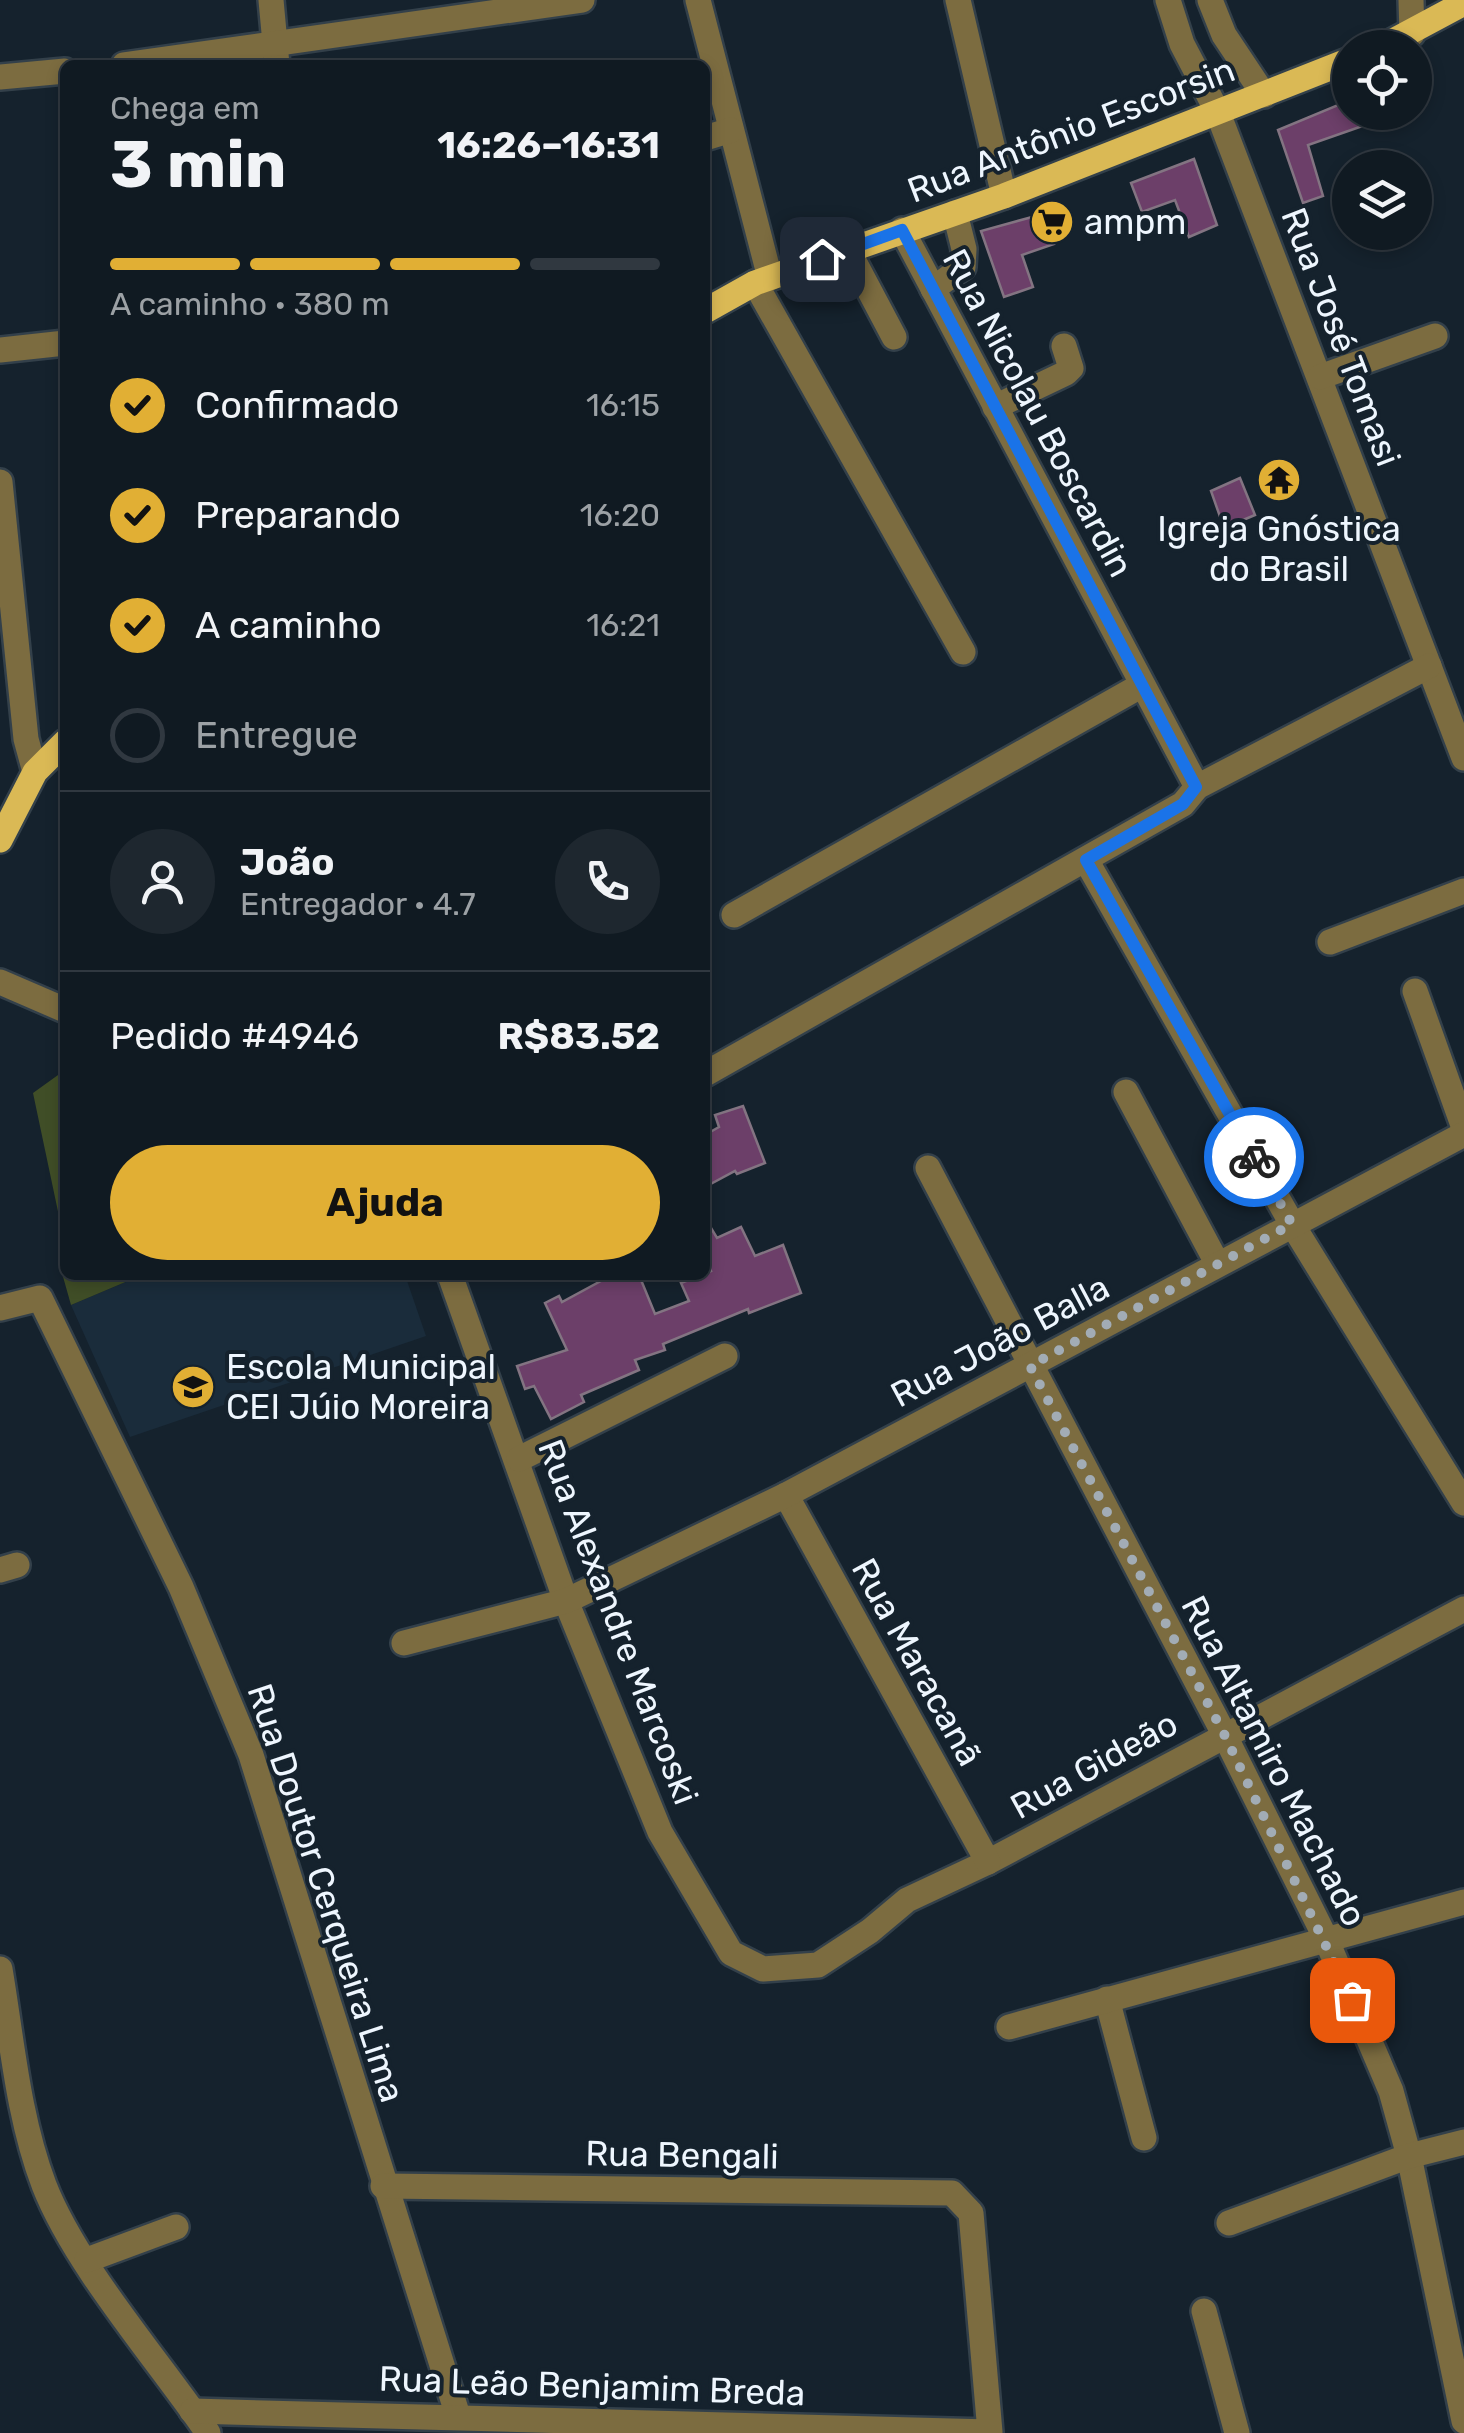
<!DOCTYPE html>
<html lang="pt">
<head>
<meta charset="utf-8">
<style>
	:root { --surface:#101a22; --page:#1e272f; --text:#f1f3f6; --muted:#9ca1a5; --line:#303840; --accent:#e1af34 }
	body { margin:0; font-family:Rubik,sans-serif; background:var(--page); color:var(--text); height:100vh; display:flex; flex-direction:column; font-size:38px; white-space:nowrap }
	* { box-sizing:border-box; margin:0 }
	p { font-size:32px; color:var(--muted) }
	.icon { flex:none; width:55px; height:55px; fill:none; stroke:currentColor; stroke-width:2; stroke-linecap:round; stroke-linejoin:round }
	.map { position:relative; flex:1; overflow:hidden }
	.details { position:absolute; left:60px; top:60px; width:650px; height:1220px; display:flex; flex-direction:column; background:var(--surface); border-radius:15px; box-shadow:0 5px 15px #0003,0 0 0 2px var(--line) }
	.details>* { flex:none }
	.tools { position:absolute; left:1332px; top:30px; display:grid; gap:20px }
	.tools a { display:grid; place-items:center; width:100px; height:100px; border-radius:50%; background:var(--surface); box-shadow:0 5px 15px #0003,0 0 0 2px var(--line); font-size:50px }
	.pin { position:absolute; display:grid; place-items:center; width:85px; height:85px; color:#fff; margin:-42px; border-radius:20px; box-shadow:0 5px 15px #0006 }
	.courier { position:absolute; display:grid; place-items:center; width:100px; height:100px; margin:-50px; border:8px solid #1a73e8; border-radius:50%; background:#fff; color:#222; box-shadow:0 2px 12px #0007 }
	.head em { font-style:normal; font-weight:700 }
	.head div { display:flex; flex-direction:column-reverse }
	.head { display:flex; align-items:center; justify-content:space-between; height:170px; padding:0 50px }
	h1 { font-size:65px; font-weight:700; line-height:75px }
	.bar { display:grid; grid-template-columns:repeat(4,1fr); gap:15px 10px; align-content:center; height:120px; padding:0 50px }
	.bar i { height:12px; border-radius:8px; background:var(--line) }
	.bar .selected { background:var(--accent) }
	.bar p { grid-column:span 4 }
	.line { display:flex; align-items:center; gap:25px; padding:0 50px; border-top:2px solid var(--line) }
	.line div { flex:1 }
	.round { display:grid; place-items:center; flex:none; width:105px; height:105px; border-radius:52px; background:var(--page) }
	ol { padding:0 50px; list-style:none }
	li { display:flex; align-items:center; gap:30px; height:110px }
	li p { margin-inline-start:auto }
	li .icon { padding:10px; border-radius:50%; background:var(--accent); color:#111; stroke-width:4 }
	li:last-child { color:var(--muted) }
	li i { width:55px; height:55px; border:5px solid var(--line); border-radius:50% }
	.button { display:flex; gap:20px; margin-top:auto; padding:20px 50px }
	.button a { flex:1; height:115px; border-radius:60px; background:var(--accent); color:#111; font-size:40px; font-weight:700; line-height:115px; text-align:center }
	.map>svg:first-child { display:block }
	.built { fill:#1a2c3b }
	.green { fill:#404e27 }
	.building { fill:#6c3f69; stroke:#837482; stroke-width:2.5 }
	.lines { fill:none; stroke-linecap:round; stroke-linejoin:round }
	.minor-casing { stroke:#33404a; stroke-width:30 }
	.major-casing { stroke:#33404a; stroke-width:30 }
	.minor { stroke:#7c6c40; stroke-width:25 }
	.major { stroke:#dab955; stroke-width:25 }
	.done { stroke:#a2acb5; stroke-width:10; stroke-dasharray:0 18 }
	.route { stroke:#1a73e8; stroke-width:12 }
	.labels { text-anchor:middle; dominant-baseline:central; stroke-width:8; stroke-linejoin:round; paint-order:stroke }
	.street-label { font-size:35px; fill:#eef6fe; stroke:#15222d }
	.poi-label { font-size:35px; fill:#eef6fe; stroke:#15222d; text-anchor:start }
</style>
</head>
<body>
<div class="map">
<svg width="1464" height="2433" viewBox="0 0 1464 2433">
	<rect width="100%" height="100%" fill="#15222d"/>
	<path class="built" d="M142,1275H405L426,1336L130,1437L71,1305Z"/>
	<path class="green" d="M65,1070V1275H142L71,1305L60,1266L64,1240L33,1093Z"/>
	<g class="building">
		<path d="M1350,100V112L1394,115L1308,145L1323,196L1303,203L1278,130Z"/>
		<path d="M1194,159L1217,225L1189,237L1175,200L1142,212L1131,183Z"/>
		<path d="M1043,214L1054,244L1022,255L1033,287L1004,297L981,231Z"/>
		<path d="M1240,478L1255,515L1224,528L1211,491Z"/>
		<path d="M743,1106L765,1163L737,1174L735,1171L705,1187V1135L719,1127L715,1115Z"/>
		<path d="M705,1218L717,1238L741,1227L755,1256L783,1245L801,1293L749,1313L748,1309L663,1344L665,1350L635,1360L639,1370L581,1395L584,1402L551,1419L534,1386L525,1389L517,1366L567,1350L545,1303L559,1296L562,1302L612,1275H639L655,1314L689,1301L681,1283L711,1271L705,1257Z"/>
	</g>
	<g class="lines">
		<g class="minor-casing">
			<g id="minor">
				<path d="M271,0L277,65"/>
				<path d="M698,0L770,278"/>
				<path d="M958,0L1004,196"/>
				<path d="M1168,0L1182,44L1218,113L1464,758"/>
				<path d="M1210,0L1224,35L1264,95"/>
				<path d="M1411,0L1412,34"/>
				<path d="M124,65L582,0"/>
				<path d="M0,77L65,71"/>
				<path d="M705,138L731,130"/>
				<path d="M902,230L1197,787"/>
				<path d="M848,250L894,337"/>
				<path d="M755,283L963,652"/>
				<path d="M933,289L963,267L964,249L955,213"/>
				<path d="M0,350L65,343"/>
				<path d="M1320,377L1435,336"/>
				<path d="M995,407L1066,373L1071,368L1064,346"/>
				<path d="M0,482L26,739L35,772"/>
				<path d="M1086,860L1292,1224L1464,1503"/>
				<path d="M734,915L1142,685"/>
				<path d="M1330,942L1464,891"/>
				<path d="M0,982L65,1010"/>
				<path d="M1415,991L1464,1128"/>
				<path d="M705,1074L1183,804L1197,787L1429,666"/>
				<path d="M1126,1092L1217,1263"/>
				<path d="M928,1168L1224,1734L1326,1939L1391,2091L1409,2156L1464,2421"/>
				<path d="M450,1275L566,1601L660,1832L731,1953L763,1969L818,1965L870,1931L907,1900L988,1862L1464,1609"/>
				<path d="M0,1308L40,1298L181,1587L251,1755L458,2416"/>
				<path d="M519,1459L725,1356"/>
				<path d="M786,1495L988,1862"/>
				<path d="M0,1570L17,1565"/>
				<path d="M404,1643L566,1601L786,1495L1464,1134"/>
				<path d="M0,1969C12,2040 18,2117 44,2185C75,2265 158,2360 208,2433"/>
				<path d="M1107,1999L1144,2138"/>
				<path d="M1009,2027L1464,1902"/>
				<path d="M1229,2223L1409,2156L1464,2142"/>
				<path d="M87,2260L176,2227"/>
				<path d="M1204,2311L1237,2433"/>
				<path d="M192,2411L990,2432L971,2213L952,2193L383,2186"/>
			</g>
		</g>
		<g class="major-casing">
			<g id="major">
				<path d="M1380,48L1464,3"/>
				<path d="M705,311L755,283L1004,196L1350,60"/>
				<path d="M0,840L35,772L65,742"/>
			</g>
		</g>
		<use href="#minor" class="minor"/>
		<use href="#major" class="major"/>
	</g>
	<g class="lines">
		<path class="done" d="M1254,1157L1292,1224L1030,1366L1224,1734L1352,2000"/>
		<path class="route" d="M822,259L902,230L1196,787L1183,804L1086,860L1254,1157"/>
	</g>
	<defs>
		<g id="supermarket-disc" transform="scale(2.25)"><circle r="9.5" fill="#e1af34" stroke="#15222d"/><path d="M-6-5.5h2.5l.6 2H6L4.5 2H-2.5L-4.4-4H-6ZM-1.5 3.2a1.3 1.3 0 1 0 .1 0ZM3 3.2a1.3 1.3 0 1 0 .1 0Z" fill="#111"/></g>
		<g id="temple-disc" transform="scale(2.25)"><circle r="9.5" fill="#e1af34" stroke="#15222d"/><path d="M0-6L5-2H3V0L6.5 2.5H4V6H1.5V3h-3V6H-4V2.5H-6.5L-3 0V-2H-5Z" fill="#111"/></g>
		<g id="school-disc" transform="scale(2.25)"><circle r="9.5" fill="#e1af34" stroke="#15222d"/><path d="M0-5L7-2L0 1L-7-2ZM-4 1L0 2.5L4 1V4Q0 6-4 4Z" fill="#111"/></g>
	</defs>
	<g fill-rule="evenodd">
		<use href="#supermarket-disc" x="1052" y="222"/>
		<use href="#temple-disc" x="1279" y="480"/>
		<use href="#school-disc" x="193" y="1387"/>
	</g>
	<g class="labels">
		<g class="street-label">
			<text transform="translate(1071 130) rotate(-21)">Rua Antônio Escorsin</text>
			<text transform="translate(1341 337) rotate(69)">Rua José Tomasi</text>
			<text transform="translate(1038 413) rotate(62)">Rua Nicolau Boscardin</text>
			<text transform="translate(1000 1341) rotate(-28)">Rua João Balla</text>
			<text transform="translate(618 1622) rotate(69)">Rua Alexandre Marcoski</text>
			<text transform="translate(917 1662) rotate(61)">Rua Maracanã</text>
			<text transform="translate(1274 1761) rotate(63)">Rua Altamiro Machado</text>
			<text transform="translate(1094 1765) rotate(-29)">Rua Gideão</text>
			<text transform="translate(326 1893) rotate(72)">Rua Doutor Cerqueira Lima</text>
			<text transform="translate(682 2155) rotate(1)">Rua Bengali</text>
			<text transform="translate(592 2386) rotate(2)">Rua Leão Benjamim Breda</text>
		</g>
		<g class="poi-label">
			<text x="1084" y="222">ampm</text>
			<text x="1279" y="529" text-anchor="middle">Igreja Gnóstica<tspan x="1279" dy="40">do Brasil</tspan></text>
			<text x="226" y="1367">Escola Municipal<tspan x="226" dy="40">CEI Júio Moreira</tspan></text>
		</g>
	</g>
</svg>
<div class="tools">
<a><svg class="icon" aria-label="locate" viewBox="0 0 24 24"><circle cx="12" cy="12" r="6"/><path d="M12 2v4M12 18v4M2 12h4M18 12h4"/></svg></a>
<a><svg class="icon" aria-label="layers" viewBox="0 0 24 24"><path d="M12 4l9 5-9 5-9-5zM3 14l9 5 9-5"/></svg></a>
</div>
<div class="pin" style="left:1352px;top:2000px;background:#ea580c"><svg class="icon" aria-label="bag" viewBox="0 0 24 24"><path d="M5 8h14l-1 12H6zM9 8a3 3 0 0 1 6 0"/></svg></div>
<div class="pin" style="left:822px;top:259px;background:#1f2937"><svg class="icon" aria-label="home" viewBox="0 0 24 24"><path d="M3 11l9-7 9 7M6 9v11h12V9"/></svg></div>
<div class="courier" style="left:1254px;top:1157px"><svg class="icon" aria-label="bike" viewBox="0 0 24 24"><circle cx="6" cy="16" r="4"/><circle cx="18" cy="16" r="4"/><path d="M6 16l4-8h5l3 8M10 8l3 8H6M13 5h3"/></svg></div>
<section class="details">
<div class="head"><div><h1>3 min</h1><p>Chega em</p></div><em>16:26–16:31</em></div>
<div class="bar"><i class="selected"></i><i class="selected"></i><i class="selected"></i><i></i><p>A caminho · 380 m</p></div>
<ol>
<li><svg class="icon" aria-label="check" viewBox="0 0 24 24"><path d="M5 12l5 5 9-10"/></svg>Confirmado<p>16:15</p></li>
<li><svg class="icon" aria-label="check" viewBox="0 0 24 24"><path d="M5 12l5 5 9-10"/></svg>Preparando<p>16:20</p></li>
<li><svg class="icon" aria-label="check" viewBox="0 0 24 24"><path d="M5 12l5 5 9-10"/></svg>A caminho<p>16:21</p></li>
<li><i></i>Entregue</li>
</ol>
<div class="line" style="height:180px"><a class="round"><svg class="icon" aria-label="person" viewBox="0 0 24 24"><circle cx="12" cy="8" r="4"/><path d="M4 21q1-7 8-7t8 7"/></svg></a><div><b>João</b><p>Entregador · 4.7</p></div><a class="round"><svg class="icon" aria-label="phone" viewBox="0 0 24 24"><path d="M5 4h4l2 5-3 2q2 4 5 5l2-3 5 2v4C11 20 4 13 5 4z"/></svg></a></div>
<div class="line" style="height:130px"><div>Pedido #4946</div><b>R$83.52</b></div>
<div class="button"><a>Ajuda</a></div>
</section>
</div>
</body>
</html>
